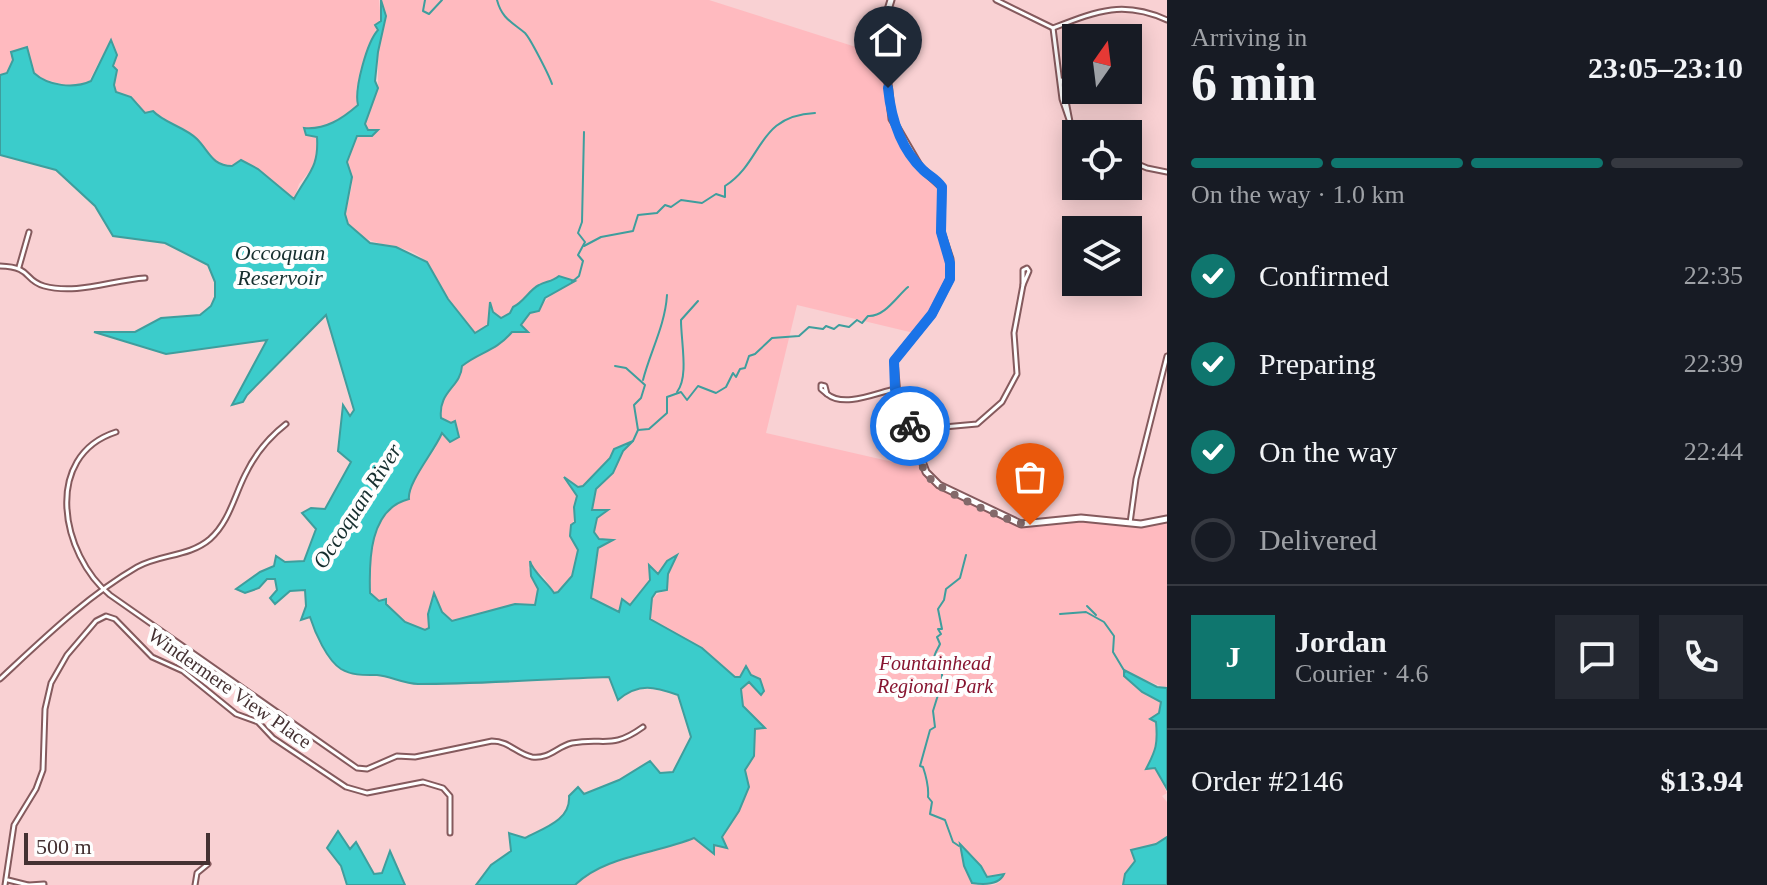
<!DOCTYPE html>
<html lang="en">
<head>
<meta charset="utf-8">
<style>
	:root { --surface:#171b24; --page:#242831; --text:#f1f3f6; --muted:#9ea1a6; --line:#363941; --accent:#0f766e }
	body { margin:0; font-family:"Times New Roman",serif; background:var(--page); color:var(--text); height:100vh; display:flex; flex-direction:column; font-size:30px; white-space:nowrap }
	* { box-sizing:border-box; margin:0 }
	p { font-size:26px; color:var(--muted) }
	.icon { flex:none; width:44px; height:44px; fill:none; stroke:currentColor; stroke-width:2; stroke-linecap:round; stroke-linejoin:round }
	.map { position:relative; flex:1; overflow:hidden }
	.drawer { display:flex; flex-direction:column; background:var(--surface); width:600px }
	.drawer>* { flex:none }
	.needle { width:52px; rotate:14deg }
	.fabs { position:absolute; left:1062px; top:24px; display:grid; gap:16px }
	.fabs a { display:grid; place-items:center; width:80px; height:80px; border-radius:0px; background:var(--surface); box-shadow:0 4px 20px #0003; font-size:40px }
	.scale { position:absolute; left:24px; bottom:20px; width:186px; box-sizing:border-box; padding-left:8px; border:4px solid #443132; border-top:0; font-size:22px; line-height:28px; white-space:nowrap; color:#443132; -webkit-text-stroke:6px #fefefe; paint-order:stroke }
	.pin { position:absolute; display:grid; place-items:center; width:68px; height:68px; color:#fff; margin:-82px -34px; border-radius:50% 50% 50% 0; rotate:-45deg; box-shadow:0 0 8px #0007 }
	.pin .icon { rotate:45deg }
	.courier { position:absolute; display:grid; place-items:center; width:80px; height:80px; margin:-40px; border:6px solid #1a73e8; border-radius:50%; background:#fff; color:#222; box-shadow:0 2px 10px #0007 }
	.overview em { font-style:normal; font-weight:800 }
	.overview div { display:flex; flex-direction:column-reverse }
	.overview { display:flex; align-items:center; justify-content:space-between; height:136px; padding:0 24px }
	h1 { font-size:52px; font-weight:800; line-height:60px }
	.bar { display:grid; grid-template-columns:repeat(4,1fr); gap:12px 8px; align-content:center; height:96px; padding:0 24px }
	.bar i { height:10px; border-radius:6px; background:var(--line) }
	.bar .selected { background:var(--accent) }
	.bar p { grid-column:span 4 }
	.line { display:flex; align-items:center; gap:20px; padding:0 24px; border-top:2px solid var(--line) }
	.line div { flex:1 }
	.round { display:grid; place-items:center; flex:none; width:84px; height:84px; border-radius:0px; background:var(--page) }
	ol { padding:0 24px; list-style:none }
	li { display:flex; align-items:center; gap:24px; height:88px }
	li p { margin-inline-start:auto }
	li .icon { padding:8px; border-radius:50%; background:var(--accent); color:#fff; stroke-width:4 }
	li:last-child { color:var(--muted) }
	li i { width:44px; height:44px; border:4px solid var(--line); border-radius:50% }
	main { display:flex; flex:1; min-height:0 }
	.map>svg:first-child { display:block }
	.green { fill:#ffbabf }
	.water { fill:#3bcccb; stroke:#3e9e9d; stroke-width:2 }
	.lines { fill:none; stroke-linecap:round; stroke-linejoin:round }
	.stream { stroke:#3e9e9d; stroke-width:2 }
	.minor-casing { stroke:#855a5d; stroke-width:7 }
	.tertiary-casing { stroke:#855a5d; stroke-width:9 }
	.minor { stroke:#fff; stroke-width:3 }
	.tertiary { stroke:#fff; stroke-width:5 }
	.done { stroke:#83696a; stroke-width:8; stroke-dasharray:0 14.4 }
	.route { stroke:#1a73e8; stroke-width:10 }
	.labels { text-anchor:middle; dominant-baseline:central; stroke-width:8; stroke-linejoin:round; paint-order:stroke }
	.park-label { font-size:20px; font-style:italic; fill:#871430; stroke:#fefefe }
	.street-label { font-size:20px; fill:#443132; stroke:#fefefe }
	.water-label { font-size:22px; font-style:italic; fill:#162e2e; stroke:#fefefe }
</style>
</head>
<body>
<main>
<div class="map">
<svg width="1167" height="885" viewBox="0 0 1167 885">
	<rect width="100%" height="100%" fill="#f9d1d3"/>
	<g class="green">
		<path d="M0,0H379L381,21L372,37L356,90L358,105C343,118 326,130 305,128L318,137V161L299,184L294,199L258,169L240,160L232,166L218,163L189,132L151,111L145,113L137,102L116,92L114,85L117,74L113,66L117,55L107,47L88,83L68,86L37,77L29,62L27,48L13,51V61L7,73L0,75Z"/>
		<path d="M381,0H709L884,56L889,124L919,171L942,187L939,234L949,274C943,297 928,315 914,333L797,305L766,433L893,462L879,423L908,429L924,472L932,483L1021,527L1086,520L1145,526L1167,522V688L1128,674L1129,680L1147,696L1161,702L1159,713L1150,719L1156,722V752L1147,769L1155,768L1167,793L1162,796L1167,802V837L1156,844L1131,850L1135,861L1125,875L1123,885H994L1000,882L1002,874L987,877L981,866L960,844L964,866L976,885H575C604,855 655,854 694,838L709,851L714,845L727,847L722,837L742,802L745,770L754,756L755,729L764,728L743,706L741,689L749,682L761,695L764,691L760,679L751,675L745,666L740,677H735L702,648L650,619C649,598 651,597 668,589C665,574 674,568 676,555L658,574L650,566V580L630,605L624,599L619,613L591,598L598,548L609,542L599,539L594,532L597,518L605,513L592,510L596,489L606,480L627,446L612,455L583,486L578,487L568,480L577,496C574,510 575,522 570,536L578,550L572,576L559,592L554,593L544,577L528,566L538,589L535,605L515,604L452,621L442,612L435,594L428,615L429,628L425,630L405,622L386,604V599L379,601L370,593C368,556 369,515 410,497L408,494L414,477L435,449L442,433L447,439L459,433L453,423L441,418C439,399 458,361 476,354C496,347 498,348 512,332L528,331L521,325L530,313L537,311C550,296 553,290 574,282C541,268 524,309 501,318L493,311L490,303L488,325L475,333C467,323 455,310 448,298C440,286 434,272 425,261C404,238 367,255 345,218L352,185L347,162L357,136H366L378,130L368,131L365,124L378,85V52L386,16Z"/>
	</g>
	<g class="water">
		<path d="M381,0L386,16L378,52L375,81L378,88L365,124L368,130H378L372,136H357L347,162L352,177L345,214L348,224L370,243L396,247L427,262L448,299L475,333L488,325L490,302L493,312L501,318L510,313L513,307C524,302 529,290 539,285C546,281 552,282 559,276L575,281L545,298L539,311L530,313L521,325L528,332H512C495,352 481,351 462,366C461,387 438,391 441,418L451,423L455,421L459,437L450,442L442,433C434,452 407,483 409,499C369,509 369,561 370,593L379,601L386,599V604L405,622L425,630L429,628L428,614L434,593L442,612L452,621L515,604L535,605L538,589L531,576L530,561C532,571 547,582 554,593L558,592L572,576L578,550L570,536L571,525L575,522L574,507L577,496L564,477L578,487L583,486L610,458L614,449L633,441L623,451L613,473L596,489L592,510H608L597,518L594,532L599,539L613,540L598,548L591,598L619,612L622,599L630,605L650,580L649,565L658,574L667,561L677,555L668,574L667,590L656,592L652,598L650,619L702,648L735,677H740L746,666L751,675L760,679L764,691L761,695L749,682L741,689L743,706L765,728L755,729L754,756L745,770L749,787L739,811L722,837L727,848L714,845V854L694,838C655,854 604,856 575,885H476L491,865L511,851L509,833L525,838C544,828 571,820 569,796L578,787L584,794L619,780L650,761L660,773L673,772L691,737L678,695C655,687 639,682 618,700L609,677C545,679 482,684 418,684C404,684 390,676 377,675C365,675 353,676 341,669C327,660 315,633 310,617L301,620L306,606L305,590L290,591L275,604L270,598L277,590L275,579H267L259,588L245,593L236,589L260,572L274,566L276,556L285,562L304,561L316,529L302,513L311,508L325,509L351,462L338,451L343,405L350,416L354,410L326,315L247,395L243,402L232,405L267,340L166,354L94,332H135L161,318L200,315L211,306L215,297V282L208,265L165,243L113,236L95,206L56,170L0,155V75L7,73L13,60L11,52L27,47L34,73C48,86 74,89 91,81L111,40L117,55L113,66L117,70L114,85L116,92L131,97L145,113L153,111C164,123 185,127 197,139C209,151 212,166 232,166L241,160L258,169L294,199C308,173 319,168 317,137L306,135L304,128C325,130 342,119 358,105C354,89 367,42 378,30L375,25L381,21Z"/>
		<path d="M1124,670L1157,687L1167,688V789L1155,768L1146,769C1156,750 1158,744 1156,722L1150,719L1159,713L1161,702L1142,692L1124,676Z"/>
		<path d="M338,831L350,849L356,842L374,874L382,873L390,851L405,885H347L341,866L327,848Z"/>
		<path d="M1167,837V885H1123L1125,874L1135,861L1131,850L1156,844Z"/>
		<path d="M960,844L981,866L987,877L1004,874C999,885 985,885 972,883L964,866Z"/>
	</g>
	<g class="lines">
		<g class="stream">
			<path d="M425,0L423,11L429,14L442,0"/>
			<path d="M497,0C502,19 512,22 525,33C530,38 549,75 552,84"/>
			<path d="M584,246L601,237L633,231L638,215L657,213L665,205L671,207L681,200L702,203L716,194L725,197V186C764,161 756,116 815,113"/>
			<path d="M572,282L579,276L583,261L578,255L585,242L578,233L582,222L584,132"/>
			<path d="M615,366L626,368L645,385L641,398L634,405L638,430"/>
			<path d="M643,380C650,352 665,326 667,295"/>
			<path d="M677,392C689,377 681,342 681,320L698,301"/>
			<path d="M633,441L638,430L649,429L667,413V397L681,392L687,400L698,386L716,393L726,387L733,373L736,377L740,369L745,368L749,356L755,354L772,338L799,336L809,327L823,329L826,326L834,329L839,325L849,327L857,320L862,323L868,316C885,317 897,296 908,287"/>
			<path d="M1087,606L1096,615"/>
			<path d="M1060,614L1086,612L1104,622L1114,636L1113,652L1125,672"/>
			<path d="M959,846L953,842L945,820L930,814L932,802L928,797C929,786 926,776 923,767L920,766L930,730L935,727L933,711L942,682V666L937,667C930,658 937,651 940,644L937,637L941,634L938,629H942L938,609L944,600L946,589L960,578L966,555"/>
		</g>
		<g class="minor-casing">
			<g id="minor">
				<path d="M996,0L1053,28C1097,11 1123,0 1167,20"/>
				<path d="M1053,28L1062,99L1076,140"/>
				<path d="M1062,80L1071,127"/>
				<path d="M1128,160L1147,168L1167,172"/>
				<path d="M1128,166L1137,165"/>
				<path d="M0,266C33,267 23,280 44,286C77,295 112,280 145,278"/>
				<path d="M19,267L29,232"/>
				<path d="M1027,268L1029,271L1023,285V270Z"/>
				<path d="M821,385L825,386L827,394L821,389Z"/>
				<path d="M827,394C844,408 876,393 895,389"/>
				<path d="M116,432C42,456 61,555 110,595L357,768L367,769L397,756L415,757L492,741C509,741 517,754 532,757C550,759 556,747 572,743C605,737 611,750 643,727"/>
				<path d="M913,434L933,428L977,424L1002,402L1017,374L1014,333L1023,285"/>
				<path d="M1130,523L1136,479L1167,356"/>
				<path d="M0,679C42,640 87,596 137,567C160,554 189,557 210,539C229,522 234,497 245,475C255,454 268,438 286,424"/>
				<path d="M8,880L28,885"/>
				<path d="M5,885L14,825L36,789L43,770L45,709L51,683L67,655L96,621L106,616L115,619L152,657L183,671L236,714L258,722L273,738L346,787L367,793L423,782L443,788L450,796V833"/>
				<path d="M29,885L44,884"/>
				<path d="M195,885L197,873L208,864"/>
			</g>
		</g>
		<g class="tertiary-casing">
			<path id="tertiary" d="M891,0L882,29L892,119L920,167L942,187L941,232L950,259V279L932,314L894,361L897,395L926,472L939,485L1021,524L1081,518L1141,524L1167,519"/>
		</g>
		<use href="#minor" class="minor"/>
		<use href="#tertiary" class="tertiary"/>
	</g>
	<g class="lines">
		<path class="done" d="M910,426C916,442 918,461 927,475C937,490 1011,524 1030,525"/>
		<path class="route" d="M888,88C891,118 900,148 923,170C929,176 937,179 942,187L941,232L950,263V279L932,314L894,361L895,389L910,426"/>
	</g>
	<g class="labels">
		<g class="park-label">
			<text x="935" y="663">Fountainhead<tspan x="935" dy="23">Regional Park</tspan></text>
		</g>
		<g class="street-label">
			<text transform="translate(230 688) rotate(35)">Windermere View Place</text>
		</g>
		<g class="water-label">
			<text x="280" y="252">Occoquan<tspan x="280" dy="25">Reservoir</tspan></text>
			<text transform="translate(357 506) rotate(-57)">Occoquan River</text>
		</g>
	</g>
</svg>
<div class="fabs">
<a><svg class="needle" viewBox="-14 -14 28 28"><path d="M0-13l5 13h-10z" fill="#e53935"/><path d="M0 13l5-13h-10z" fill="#9ea1a6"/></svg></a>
<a><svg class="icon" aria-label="locate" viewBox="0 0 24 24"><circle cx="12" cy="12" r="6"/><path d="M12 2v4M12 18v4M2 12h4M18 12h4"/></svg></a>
<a><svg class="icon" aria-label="layers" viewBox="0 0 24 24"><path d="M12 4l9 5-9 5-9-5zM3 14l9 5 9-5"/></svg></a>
</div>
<div class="scale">500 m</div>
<div class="pin" style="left:1030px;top:525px;background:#ea580c"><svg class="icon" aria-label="bag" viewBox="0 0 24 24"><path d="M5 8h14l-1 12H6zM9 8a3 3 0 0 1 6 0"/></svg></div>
<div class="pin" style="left:888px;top:88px;background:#1f2937"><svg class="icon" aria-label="home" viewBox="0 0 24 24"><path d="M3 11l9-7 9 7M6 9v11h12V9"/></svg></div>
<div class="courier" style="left:910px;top:426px"><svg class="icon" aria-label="bike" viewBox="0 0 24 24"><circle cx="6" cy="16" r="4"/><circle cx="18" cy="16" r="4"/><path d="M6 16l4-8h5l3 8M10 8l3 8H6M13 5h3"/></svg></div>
</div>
<section class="drawer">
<div class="overview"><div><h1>6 min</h1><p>Arriving in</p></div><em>23:05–23:10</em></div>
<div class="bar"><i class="selected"></i><i class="selected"></i><i class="selected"></i><i></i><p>On the way · 1.0 km</p></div>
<ol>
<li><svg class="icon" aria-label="check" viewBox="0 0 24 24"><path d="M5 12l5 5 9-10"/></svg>Confirmed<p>22:35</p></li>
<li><svg class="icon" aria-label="check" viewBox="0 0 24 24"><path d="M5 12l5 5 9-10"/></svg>Preparing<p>22:39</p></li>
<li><svg class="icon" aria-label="check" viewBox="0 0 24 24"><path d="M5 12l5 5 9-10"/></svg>On the way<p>22:44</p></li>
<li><i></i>Delivered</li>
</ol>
<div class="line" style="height:144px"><b class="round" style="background:var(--accent);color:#fff">J</b><div><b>Jordan</b><p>Courier · 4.6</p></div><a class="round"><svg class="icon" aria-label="chat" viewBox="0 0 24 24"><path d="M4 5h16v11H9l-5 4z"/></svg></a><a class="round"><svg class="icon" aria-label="phone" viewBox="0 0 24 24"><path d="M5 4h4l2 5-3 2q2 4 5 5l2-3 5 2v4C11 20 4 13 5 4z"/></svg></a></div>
<div class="line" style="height:104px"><div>Order #2146</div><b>$13.94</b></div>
</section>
</main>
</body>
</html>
